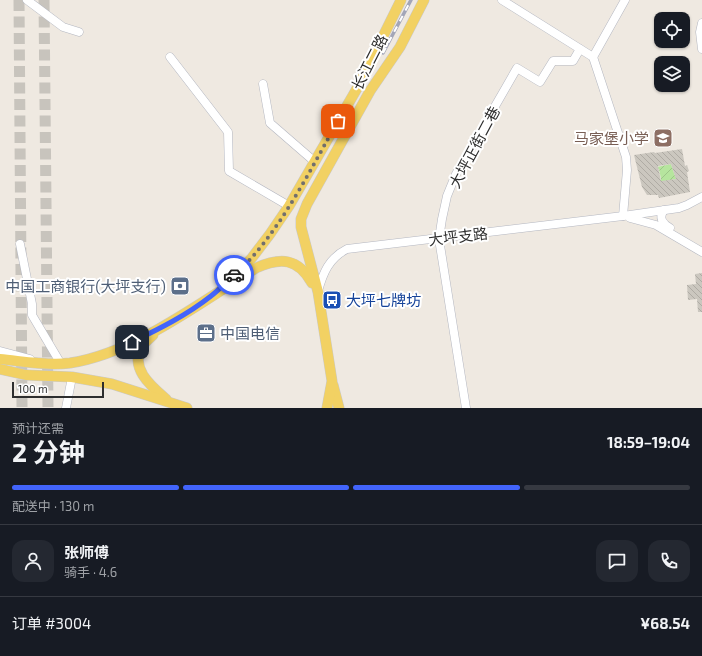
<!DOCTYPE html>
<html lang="zh">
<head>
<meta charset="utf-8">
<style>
	:root { --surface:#171b24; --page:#242831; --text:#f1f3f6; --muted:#9ea1a6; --line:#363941; --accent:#4264fb }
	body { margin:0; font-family:"Exo 2","Noto Sans SC",sans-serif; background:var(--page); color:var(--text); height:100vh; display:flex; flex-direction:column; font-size:15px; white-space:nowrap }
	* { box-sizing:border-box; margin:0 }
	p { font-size:13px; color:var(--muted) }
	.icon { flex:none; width:22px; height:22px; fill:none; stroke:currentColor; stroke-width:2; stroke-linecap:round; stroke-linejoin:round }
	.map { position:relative; height:408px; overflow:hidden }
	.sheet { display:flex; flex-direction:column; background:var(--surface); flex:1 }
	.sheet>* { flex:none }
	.buttons { position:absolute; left:654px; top:12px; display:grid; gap:8px }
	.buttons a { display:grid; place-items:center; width:36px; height:36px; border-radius:8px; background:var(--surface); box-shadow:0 1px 3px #0004; font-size:20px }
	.scale { position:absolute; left:12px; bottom:10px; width:92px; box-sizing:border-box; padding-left:4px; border:2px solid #2e2e2e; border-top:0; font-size:11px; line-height:14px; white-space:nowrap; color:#2e2e2e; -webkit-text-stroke:3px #fff; paint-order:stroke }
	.pin { position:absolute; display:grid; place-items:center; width:34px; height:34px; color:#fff; margin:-17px; border-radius:8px; box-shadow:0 2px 6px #0006 }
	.courier { position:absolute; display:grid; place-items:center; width:40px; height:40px; margin:-20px; border:3px solid #4264fb; border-radius:50%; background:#fff; color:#222; box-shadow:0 1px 5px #0007 }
	.head em { font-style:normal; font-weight:700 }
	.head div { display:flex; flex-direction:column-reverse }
	.head { display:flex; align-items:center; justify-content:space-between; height:68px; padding:0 12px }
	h1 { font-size:26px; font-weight:700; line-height:30px }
	.bar { display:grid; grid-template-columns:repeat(4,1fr); gap:6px 4px; align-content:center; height:48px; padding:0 12px }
	.bar i { height:5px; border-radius:3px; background:var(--line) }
	.bar .on { background:var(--accent) }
	.bar p { grid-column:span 4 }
	.line { display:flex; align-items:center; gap:10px; padding:0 12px; border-top:1px solid var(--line) }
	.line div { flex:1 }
	.round { display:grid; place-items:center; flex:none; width:42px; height:42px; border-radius:12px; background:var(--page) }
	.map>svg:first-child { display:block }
	.garden { fill:url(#garden-furrows) }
	.building { fill:url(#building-back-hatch); fill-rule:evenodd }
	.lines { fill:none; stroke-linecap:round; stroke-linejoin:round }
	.highway-tunnel { stroke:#c8c4bd; stroke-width:11; stroke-dasharray:11 5.5; stroke-linecap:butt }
	.minor-casing { stroke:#b4b7c1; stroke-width:9 }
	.major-casing { stroke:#c9c9c9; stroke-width:11 }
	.minor { stroke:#fff; stroke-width:8 }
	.major { stroke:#f2d163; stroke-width:10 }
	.rail-casing { stroke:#a3a6b8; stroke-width:3.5 }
	.rail { stroke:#fff; stroke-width:2; stroke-dasharray:6; stroke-linecap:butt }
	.done { stroke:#726f6d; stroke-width:4; stroke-dasharray:0 7.2 }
	.route { stroke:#4264fb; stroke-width:5 }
	.labels { text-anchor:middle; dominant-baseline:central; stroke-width:4; stroke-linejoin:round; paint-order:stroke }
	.street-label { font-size:15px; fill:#2e2e2e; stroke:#fff }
	.education-label { font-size:15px; fill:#785e54; stroke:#fff; text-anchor:end }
	.service-label { font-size:15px; fill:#4e5e75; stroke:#fff; text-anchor:end }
	.transit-label { font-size:15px; fill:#164399; stroke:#fff; text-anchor:start }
</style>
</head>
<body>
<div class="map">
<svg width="702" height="408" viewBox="0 0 702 408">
	<defs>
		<pattern id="garden-furrows" width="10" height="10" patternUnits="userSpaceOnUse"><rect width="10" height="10" fill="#b6e59e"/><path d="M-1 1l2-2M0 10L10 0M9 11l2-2" fill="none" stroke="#9dc588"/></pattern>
		<pattern id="building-back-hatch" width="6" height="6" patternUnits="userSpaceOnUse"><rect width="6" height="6" fill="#cbc7bf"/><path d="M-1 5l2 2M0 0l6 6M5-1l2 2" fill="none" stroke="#afaba4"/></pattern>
	</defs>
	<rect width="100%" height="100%" fill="#efe9e1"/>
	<path class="garden" d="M671,164L676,179L660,182L661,179L659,169H657V167Z"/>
	<g class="building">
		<path d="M682,149L685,166L687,165L689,171L687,172L690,192L659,198L658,195H647L642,187L634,155L654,152L655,153ZM671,164L676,179L661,181L658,166Z"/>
		<path d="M702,273V312H698L697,299L688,300L687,285L696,284L695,274Z"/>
	</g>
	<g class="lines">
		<g class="highway-tunnel">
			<path d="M19,0L22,408"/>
			<path d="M44,0L48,408"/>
		</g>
		<g class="minor-casing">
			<g id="minor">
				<path d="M27,0L63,27L79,32"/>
				<path d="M502,0L593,57L626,157L627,170L623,216"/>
				<path d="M702,23L700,32L702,49"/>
				<path d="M170,57L228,132L229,171L289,206"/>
				<path d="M593,57L625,0"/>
				<path d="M263,84L270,123L315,162"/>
				<path d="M664,210C658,218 663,224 670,228"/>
				<path d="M630,218L656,225L702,252"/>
				<path d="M20,244L32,304V315L61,364"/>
				<path d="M318,291C323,273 329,258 347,249L623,216L679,208L687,205L702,197"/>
				<path d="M0,351L30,359"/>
				<path d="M66,408L72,377"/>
				<path d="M466,408L439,239L442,219L447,196L456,174L517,68L540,82L553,61H573L580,49"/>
			</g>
		</g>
		<g class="major-casing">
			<g id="major">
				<path d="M231,278L251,259L270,234L289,206L359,85L401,0"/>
				<path d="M153,335C150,338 145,342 142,346C129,368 151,386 166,399"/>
				<path d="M0,359C22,361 47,366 70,363C135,353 201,302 256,268C281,257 298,258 312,283"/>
				<path d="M0,369L26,375L72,377L112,384L187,408"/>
				<path d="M333,385L339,408"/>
				<path d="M327,408L332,381L318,292L301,227V219L307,204L370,91L400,47L424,0"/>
			</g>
		</g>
		<use href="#minor" class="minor"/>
		<use href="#major" class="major"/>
		<g class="rail-casing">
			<path id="rail" d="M383,53L411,0"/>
		</g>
		<use href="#rail" class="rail"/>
	</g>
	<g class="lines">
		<path class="done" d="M234,275C277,238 310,170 338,121"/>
		<path class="route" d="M132,342C159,329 187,315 211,296C219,290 226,282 234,275"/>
	</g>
	<defs>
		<g id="school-square" transform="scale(1)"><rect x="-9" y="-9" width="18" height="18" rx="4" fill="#8d6e63" stroke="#fff"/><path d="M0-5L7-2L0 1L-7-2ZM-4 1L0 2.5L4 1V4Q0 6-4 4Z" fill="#fff"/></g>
		<g id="bank-square" transform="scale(1)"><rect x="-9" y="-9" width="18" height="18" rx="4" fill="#5c6f8a" stroke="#fff"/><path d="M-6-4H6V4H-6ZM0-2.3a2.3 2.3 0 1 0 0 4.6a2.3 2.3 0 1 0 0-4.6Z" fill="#fff"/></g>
		<g id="bus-square" transform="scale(1)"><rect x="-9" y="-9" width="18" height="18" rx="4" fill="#1a4fb4" stroke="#fff"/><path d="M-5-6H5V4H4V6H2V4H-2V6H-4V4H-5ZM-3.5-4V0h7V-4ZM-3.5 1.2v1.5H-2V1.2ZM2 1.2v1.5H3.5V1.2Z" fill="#fff"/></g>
		<g id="office-square" transform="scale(1)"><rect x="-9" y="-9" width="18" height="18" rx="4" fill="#5c6f8a" stroke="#fff"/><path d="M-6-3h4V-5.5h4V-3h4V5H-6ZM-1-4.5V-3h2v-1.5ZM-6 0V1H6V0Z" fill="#fff"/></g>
	</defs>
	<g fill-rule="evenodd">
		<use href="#school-square" x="663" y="138"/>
		<use href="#bank-square" x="180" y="286"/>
		<use href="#bus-square" x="332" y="300"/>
		<use href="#office-square" x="206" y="333"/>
	</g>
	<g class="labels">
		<g class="street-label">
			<text transform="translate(369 62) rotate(-63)">长江二路</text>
			<text transform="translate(474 147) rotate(-62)">大坪正街二巷</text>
			<text transform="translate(458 236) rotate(-7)">大坪支路</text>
		</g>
		<g class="education-label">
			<text x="649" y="138">马家堡小学</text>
		</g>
		<g class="service-label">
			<text x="166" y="286">中国工商银行(大坪支行)</text>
			<text x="220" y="333" text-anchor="start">中国电信</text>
		</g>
		<g class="transit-label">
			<text x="346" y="300">大坪七牌坊</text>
		</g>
	</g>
</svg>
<div class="buttons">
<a><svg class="icon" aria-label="locate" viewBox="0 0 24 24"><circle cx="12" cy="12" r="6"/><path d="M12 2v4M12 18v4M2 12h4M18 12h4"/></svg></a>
<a><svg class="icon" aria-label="layers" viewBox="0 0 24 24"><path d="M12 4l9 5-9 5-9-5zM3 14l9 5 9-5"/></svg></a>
</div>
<div class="scale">100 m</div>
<div class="pin" style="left:338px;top:121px;background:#ea580c"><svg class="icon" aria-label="bag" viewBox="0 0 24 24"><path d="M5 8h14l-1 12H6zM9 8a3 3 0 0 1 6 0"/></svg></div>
<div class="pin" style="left:132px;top:342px;background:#1f2937"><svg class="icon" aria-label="home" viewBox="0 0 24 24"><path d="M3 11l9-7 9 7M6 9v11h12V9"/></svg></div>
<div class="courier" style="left:234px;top:275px"><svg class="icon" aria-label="car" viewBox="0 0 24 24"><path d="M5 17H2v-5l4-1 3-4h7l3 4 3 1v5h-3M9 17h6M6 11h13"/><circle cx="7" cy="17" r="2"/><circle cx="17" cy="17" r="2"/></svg></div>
</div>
<section class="sheet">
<div class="head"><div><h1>2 分钟</h1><p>预计还需</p></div><em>18:59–19:04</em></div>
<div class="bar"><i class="on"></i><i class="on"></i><i class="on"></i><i></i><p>配送中 · 130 m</p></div>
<div class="line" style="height:72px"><a class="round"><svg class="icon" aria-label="person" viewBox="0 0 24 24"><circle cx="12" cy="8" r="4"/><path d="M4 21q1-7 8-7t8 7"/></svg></a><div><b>张师傅</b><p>骑手 · 4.6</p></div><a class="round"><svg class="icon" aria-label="chat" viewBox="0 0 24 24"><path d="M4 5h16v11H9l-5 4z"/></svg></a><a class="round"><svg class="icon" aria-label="phone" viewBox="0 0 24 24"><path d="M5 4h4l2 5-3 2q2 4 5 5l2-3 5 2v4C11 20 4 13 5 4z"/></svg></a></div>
<div class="line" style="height:52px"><div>订单 #3004</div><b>¥68.54</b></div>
</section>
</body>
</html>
